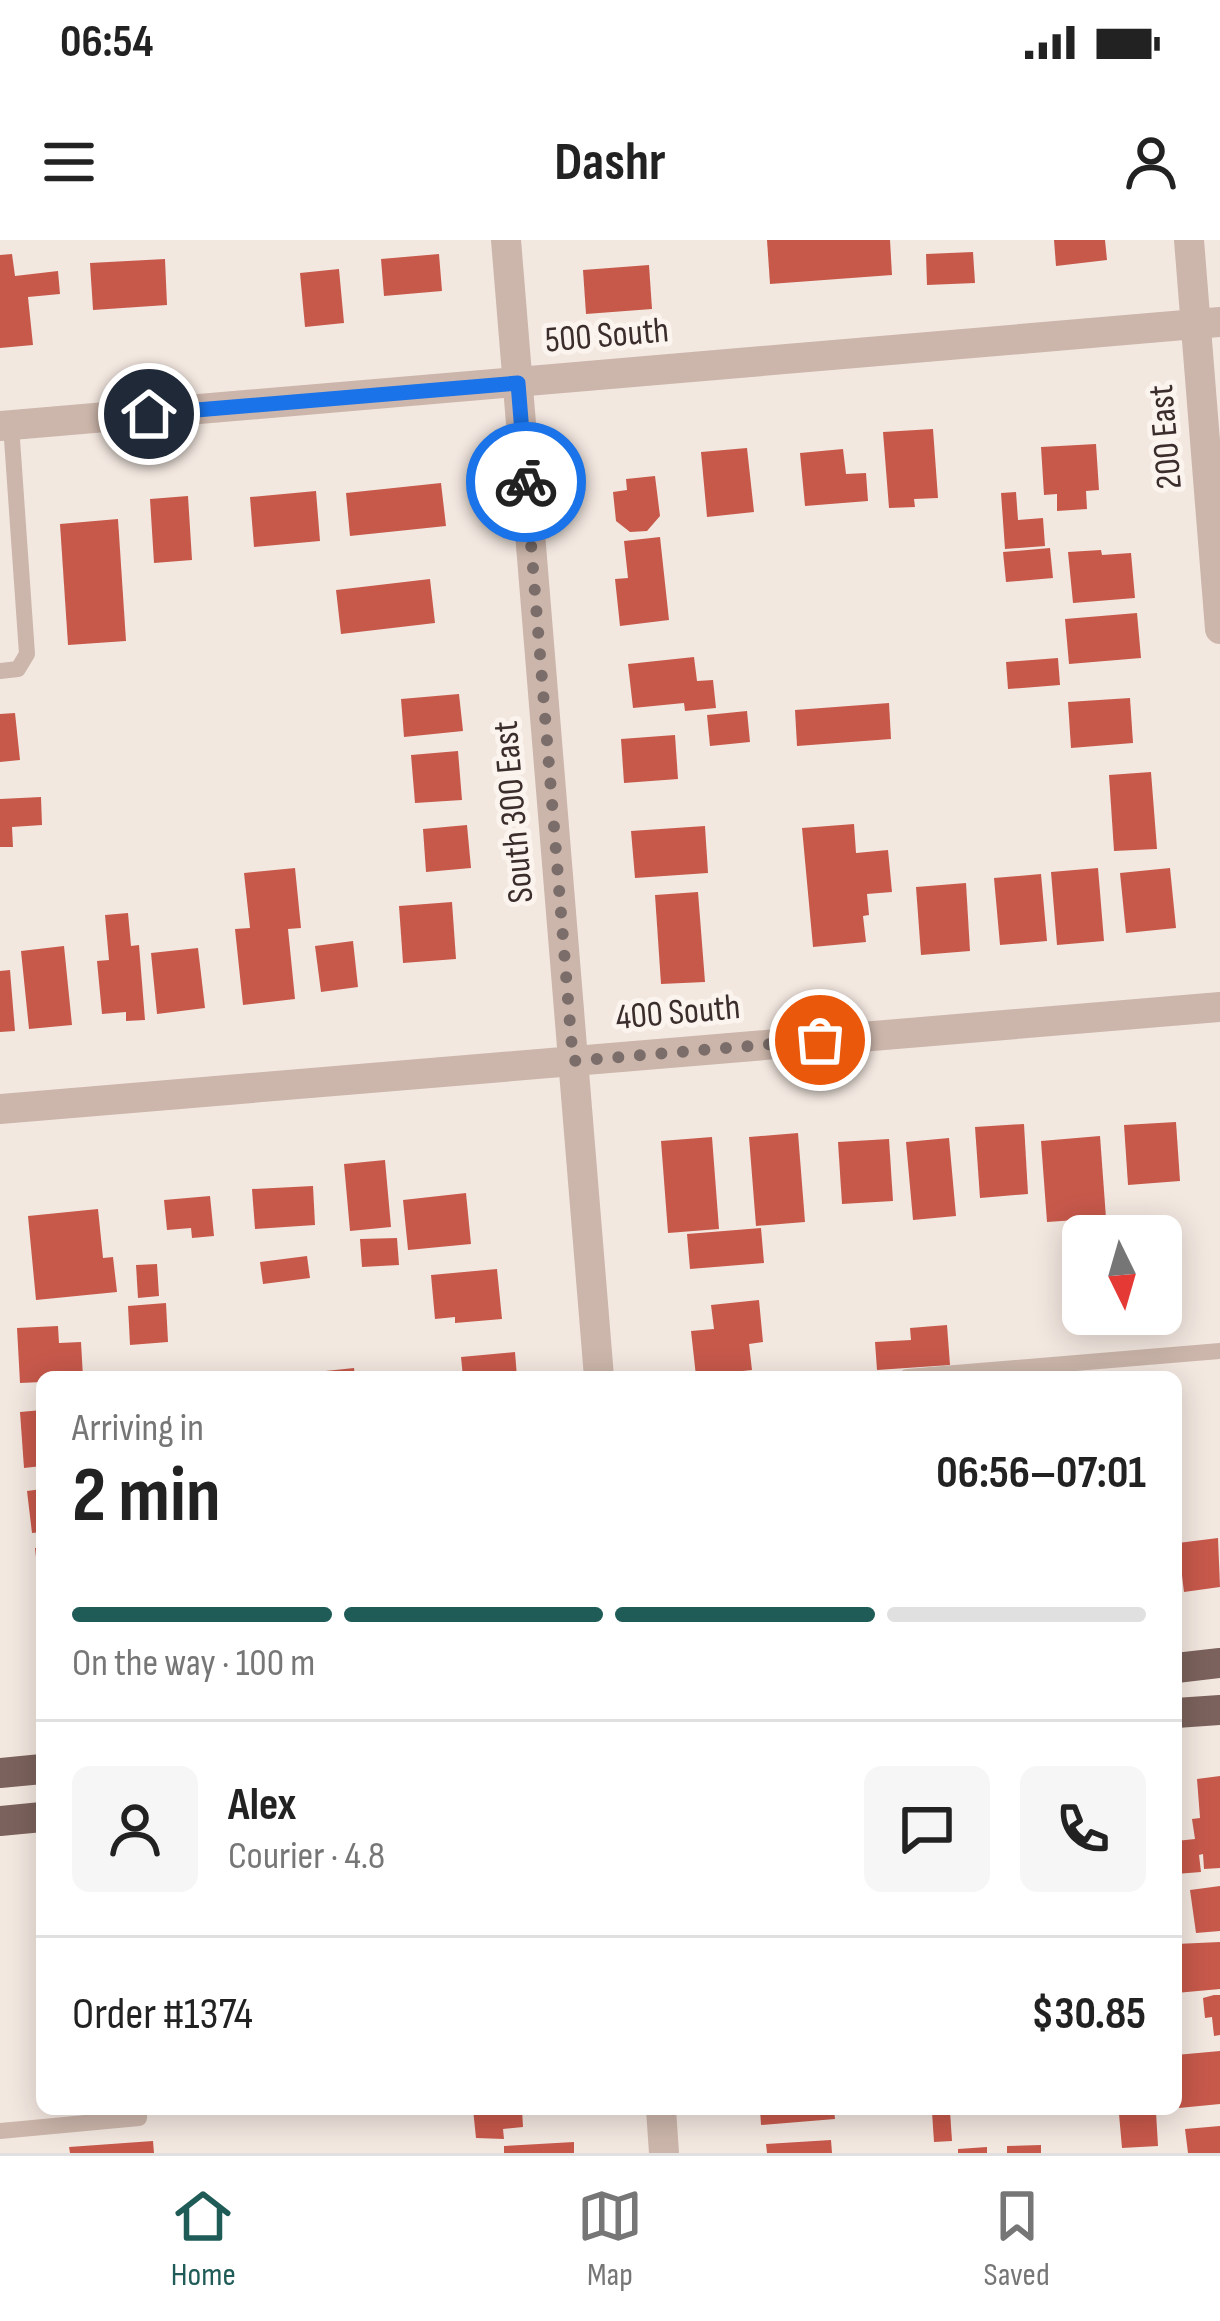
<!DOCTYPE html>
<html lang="en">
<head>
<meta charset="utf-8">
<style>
	:root { --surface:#fff; --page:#f6f6f6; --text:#222; --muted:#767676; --line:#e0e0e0; --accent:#1f5c58 }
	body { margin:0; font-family:"Sofia Sans Condensed",sans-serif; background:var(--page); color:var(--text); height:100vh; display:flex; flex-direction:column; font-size:45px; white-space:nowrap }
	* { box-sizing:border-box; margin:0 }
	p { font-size:39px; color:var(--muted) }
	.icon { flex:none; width:66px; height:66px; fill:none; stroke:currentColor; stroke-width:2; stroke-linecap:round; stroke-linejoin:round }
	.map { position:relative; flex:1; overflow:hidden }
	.sheet { position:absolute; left:36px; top:1131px; width:1146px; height:744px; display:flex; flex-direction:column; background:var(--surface); border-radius:18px; box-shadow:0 6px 30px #0003 }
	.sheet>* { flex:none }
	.needle { width:78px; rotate:175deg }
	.fabs { position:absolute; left:1062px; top:975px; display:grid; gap:24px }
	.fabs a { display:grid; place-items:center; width:120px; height:120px; border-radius:18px; background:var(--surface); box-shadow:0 6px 30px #0003; font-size:60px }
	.pin { position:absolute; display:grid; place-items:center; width:102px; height:102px; color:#fff; margin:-51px; border:6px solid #fff; border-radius:50%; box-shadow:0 3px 12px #0007 }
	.courier { position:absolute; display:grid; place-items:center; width:120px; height:120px; margin:-60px; border:9px solid #1a73e8; border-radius:50%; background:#fff; color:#222; box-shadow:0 3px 15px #0007 }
	.summary em { font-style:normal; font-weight:700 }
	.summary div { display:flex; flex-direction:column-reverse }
	.summary { display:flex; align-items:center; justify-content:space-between; height:204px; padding:0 36px }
	h1 { font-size:78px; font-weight:700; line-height:90px }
	.bar { display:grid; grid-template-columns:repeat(4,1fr); gap:18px 12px; align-content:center; height:144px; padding:0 36px }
	.bar i { height:15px; border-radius:9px; background:var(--line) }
	.bar .selected { background:var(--accent) }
	.bar p { grid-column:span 4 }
	.line { display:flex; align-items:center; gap:30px; padding:0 36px; border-top:3px solid var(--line) }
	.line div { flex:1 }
	.round { display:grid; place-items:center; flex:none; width:126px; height:126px; border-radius:18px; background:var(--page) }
	.status { display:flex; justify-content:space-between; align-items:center; height:84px; padding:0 60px; background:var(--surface); direction:ltr }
	.status svg { height:33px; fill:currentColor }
	header { display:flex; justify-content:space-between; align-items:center; height:156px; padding:0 36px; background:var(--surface); font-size:54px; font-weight:700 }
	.tab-bar { display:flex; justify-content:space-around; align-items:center; height:168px; border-top:3px solid var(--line); background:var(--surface); font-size:33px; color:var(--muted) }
	.tab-bar a { display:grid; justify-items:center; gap:6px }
	.tab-bar .selected { color:var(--accent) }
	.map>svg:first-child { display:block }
	.building { fill:#c7594b }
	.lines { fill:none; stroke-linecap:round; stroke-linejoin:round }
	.lane { stroke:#ccb6ab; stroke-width:16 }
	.street { stroke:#ccb6ab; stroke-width:30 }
	.primary { stroke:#7c625c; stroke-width:30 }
	.done { stroke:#7b6e6a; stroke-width:12; stroke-dasharray:0 21.6 }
	.route { stroke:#1a73e8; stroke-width:15 }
	.labels { text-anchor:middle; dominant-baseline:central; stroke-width:10; stroke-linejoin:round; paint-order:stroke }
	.street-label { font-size:36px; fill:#3a2d2b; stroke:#fbf3ed }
</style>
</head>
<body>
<div class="status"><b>06:54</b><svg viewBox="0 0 49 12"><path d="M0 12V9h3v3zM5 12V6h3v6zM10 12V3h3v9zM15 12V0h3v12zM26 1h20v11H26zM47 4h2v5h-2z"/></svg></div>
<header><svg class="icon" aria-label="menu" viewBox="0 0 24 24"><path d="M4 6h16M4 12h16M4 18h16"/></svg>Dashr<svg class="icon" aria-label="person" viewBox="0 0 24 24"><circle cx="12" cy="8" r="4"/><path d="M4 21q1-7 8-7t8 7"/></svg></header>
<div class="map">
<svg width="1220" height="1913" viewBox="0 0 1220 1913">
	<rect width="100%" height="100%" fill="#f3e8e0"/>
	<g class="building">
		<path d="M767,0H890L892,35L770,44Z"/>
		<path d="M1054,0H1105L1107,20L1056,26Z"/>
		<path d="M973,12L975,43L927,45L926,14Z"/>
		<path d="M12,14L15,36L58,31L60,54L28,57L33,105L0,108V15Z"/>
		<path d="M439,14L442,51L384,56L381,19Z"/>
		<path d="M165,19L167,65L93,70L90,23Z"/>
		<path d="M649,25L652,69L586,74L583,30Z"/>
		<path d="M339,29L344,83L305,87L300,33Z"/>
		<path d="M933,189L938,258L914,259L915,267L889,268L883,192Z"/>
		<path d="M1096,204L1099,250L1086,251L1087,269L1057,271V254L1044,255L1041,207Z"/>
		<path d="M747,208L754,272L707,277L701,212Z"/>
		<path d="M843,209L846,234L866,233L868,261L805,266L800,213Z"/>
		<path d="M655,236L660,276L647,291L630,292L616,281L613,252L627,250L626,239Z"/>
		<path d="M441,243L446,286L350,296L346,253Z"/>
		<path d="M316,251L320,301L254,307L250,257Z"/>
		<path d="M1016,252L1018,280L1043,278L1045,306L1005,309L1001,253Z"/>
		<path d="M188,256L192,320L154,323L150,259Z"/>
		<path d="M118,279L126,401L68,405L60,284Z"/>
		<path d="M660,297L669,380L620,386L615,339L628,338L624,301Z"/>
		<path d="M1050,308L1053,338L1006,342L1003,312Z"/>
		<path d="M1101,310L1102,315L1131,313L1135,358L1073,363L1068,312Z"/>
		<path d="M430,339L435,383L341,394L336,350Z"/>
		<path d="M1137,373L1141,418L1069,424L1065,379Z"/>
		<path d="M694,417L697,441L713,440L716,468L685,471L684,463L633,468L628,424Z"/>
		<path d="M1058,418L1060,445L1008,449L1006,422Z"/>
		<path d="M459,454L463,491L404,497L401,459Z"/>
		<path d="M1130,458L1133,503L1071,508L1068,462Z"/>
		<path d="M889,463L891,499L797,506L795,470Z"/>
		<path d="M747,471L750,502L710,506L707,475Z"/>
		<path d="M15,473L20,520L0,522V474Z"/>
		<path d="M675,495L678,539L624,543L621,499Z"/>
		<path d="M458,511L462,560L415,563L411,515Z"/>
		<path d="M1151,532L1157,609L1114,611L1109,535Z"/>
		<path d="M41,557L42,585L12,587L13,607H0V559Z"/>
		<path d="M854,584L856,613L888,610L892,652L867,654L869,675L863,676L866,702L813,707L802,588Z"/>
		<path d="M467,585L471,628L426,632L423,589Z"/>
		<path d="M705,586L708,633L635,638L631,591Z"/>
		<path d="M295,628L301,688L288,689L295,759L243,765L235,689L250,688L244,633Z"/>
		<path d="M1098,628L1104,701L1057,705L1051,632Z"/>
		<path d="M1170,628L1176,688L1126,693L1120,633Z"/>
		<path d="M1041,634L1047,701L1000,705L994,638Z"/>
		<path d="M966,643L970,711L921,715L916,647Z"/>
		<path d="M698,652L705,742L661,744L655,655Z"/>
		<path d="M452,662L456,719L403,723L399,666Z"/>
		<path d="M128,673L131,706L139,705L145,780L126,781V772L102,774L97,721L109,720L105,675Z"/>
		<path d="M353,701L358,747L321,752L315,706Z"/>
		<path d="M64,706L72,785L29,789L21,711Z"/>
		<path d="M198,708L205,768L157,774L151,713Z"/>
		<path d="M10,730L15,791L0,792V731Z"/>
		<path d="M1176,882L1180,941L1128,945L1124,885Z"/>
		<path d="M1024,884L1028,954L980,958L975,887Z"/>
		<path d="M798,893L805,982L756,986L749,897Z"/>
		<path d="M1100,896L1106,978L1047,982L1041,901Z"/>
		<path d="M712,897L719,989L668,993L661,901Z"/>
		<path d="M949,898L956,976L913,980L906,902Z"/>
		<path d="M889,899L893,961L842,964L838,902Z"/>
		<path d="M385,920L391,987L350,991L344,924Z"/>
		<path d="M313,946L315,985L255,989L252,949Z"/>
		<path d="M466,953L471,1004L408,1010L403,960Z"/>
		<path d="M210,956L214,996L192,998L191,988L167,990L164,960Z"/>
		<path d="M98,969L103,1018L113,1017L117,1052L36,1060L28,976Z"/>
		<path d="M761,988L764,1023L690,1029L687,994Z"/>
		<path d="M397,998L399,1025L362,1027L360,999Z"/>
		<path d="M307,1016L310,1038L263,1044L260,1022Z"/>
		<path d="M157,1024L159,1056L138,1058L136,1025Z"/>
		<path d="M497,1029L502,1079L455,1083V1077L435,1079L431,1035Z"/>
		<path d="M759,1060L763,1102L749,1104L752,1130L696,1136L691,1091L714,1089L711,1065Z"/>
		<path d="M166,1063L168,1102L130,1105L128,1066Z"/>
		<path d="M947,1085L950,1125L877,1130L875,1102L911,1100L910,1088Z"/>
		<path d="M58,1086L59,1103L81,1102L83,1137H42V1142L20,1143L17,1088Z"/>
		<path d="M515,1112L517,1137H463L461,1117Z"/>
		<path d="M354,1128L355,1137H317L316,1132Z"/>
		<path d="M42,1170V1226L24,1228L20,1172Z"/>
		<path d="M42,1249V1292L32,1293L27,1251Z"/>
		<path d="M1218,1298L1220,1347L1184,1352L1178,1303Z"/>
		<path d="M42,1307V1345H39L35,1308Z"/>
		<path d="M1220,1536V1628L1204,1629L1203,1614L1199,1615L1201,1632L1176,1634V1601L1195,1599L1192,1579L1200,1578L1197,1539Z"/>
		<path d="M1220,1646V1691L1196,1693L1190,1650Z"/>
		<path d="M1220,1702V1749L1176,1753V1704Z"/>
		<path d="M1214,1755H1220V1795L1214,1796L1212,1777L1205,1778L1203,1758Z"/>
		<path d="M1220,1811V1864L1179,1868L1176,1815Z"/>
		<path d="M473,1869H522L523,1887L503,1889L504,1899L476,1898Z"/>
		<path d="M760,1869H834L835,1879L761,1885Z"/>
		<path d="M1105,1869H1125V1874L1156,1872L1158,1906L1122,1908L1119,1874L1106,1875Z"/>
		<path d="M950,1871L952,1901L934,1902L932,1872Z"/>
		<path d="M1220,1886V1913H1188L1185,1889Z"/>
		<path d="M831,1900L832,1913H767L766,1904Z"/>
		<path d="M153,1901L154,1913H70L69,1907Z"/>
		<path d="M574,1902V1913H504V1906Z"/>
		<path d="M1041,1905V1913H1007V1906Z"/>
		<path d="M987,1907V1913H958V1909Z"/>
	</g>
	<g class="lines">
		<g class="lane">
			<path d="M0,431L18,429L27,414L11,185"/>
			<path d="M907,1137L1220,1111"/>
			<path d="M0,1891L139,1878V1869"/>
		</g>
		<g class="street">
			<path d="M506,0L599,1137"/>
			<path d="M1189,0L1220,389"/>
			<path d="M0,186L1220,82"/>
			<path d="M0,869L1220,767"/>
			<path d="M661,1869L664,1913"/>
		</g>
		<g class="primary">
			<path d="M1176,1428L1220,1423"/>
			<path d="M1176,1473L1220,1470"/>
			<path d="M0,1533L42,1529"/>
			<path d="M0,1581L42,1577"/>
		</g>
	</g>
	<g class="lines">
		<path class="done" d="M526,242L573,821L820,800"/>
		<path class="route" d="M149,174L518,143L526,242"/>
	</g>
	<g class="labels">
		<g class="street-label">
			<text transform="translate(607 96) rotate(-5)">500 South</text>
			<text transform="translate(1166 197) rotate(-95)">200 East</text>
			<text transform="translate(514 572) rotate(-95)">South 300 East</text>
			<text transform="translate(678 773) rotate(-5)">400 South</text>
		</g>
	</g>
</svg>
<div class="fabs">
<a><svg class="needle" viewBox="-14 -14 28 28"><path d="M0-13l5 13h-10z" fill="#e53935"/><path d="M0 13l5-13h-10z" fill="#767676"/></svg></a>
</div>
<div class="pin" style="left:820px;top:800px;background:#ea580c"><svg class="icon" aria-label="bag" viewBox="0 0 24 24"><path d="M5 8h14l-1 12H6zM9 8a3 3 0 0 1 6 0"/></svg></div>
<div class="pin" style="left:149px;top:174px;background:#1f2937"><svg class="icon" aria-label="home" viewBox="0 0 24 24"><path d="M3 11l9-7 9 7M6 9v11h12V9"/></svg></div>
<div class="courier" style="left:526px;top:242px"><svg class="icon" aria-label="bike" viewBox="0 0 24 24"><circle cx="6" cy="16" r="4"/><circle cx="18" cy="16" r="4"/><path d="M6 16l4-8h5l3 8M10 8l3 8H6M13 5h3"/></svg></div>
<section class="sheet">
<div class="summary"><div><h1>2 min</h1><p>Arriving in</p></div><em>06:56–07:01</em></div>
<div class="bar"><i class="selected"></i><i class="selected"></i><i class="selected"></i><i></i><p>On the way · 100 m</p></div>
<div class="line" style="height:216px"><a class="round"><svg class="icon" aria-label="person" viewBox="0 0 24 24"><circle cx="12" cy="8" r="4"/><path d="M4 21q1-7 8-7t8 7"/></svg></a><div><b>Alex</b><p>Courier · 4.8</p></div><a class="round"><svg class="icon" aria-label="chat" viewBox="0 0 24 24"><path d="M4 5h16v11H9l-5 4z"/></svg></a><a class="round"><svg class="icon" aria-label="phone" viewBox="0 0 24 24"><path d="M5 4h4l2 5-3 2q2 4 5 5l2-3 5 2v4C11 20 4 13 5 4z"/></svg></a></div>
<div class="line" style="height:156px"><div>Order #1374</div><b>$30.85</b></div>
</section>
</div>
<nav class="tab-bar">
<a class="selected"><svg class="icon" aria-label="home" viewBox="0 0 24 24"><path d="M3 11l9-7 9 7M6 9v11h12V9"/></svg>Home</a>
<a><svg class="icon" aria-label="map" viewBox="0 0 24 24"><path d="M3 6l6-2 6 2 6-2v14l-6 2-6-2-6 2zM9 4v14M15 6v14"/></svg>Map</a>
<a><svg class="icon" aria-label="saved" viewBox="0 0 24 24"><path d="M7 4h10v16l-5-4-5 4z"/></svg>Saved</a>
</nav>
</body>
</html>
